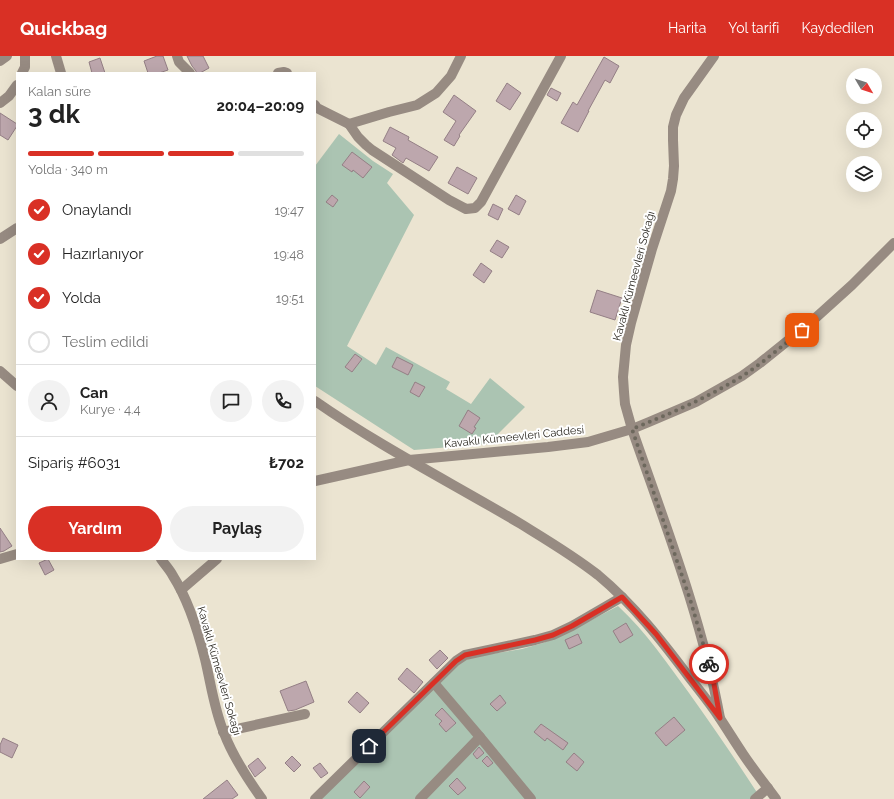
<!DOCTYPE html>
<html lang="tr">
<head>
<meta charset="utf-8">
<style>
	:root { --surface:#fff; --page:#f2f2f2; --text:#222; --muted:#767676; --line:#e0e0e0; --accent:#d93025 }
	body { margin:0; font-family:Raleway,sans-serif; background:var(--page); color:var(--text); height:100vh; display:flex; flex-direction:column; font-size:15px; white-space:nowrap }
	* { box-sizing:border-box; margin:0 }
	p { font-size:13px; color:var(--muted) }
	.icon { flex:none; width:22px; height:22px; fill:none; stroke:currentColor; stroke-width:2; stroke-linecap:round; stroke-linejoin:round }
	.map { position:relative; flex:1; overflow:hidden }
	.sheet { position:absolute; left:16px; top:16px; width:300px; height:488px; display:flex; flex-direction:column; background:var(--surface); border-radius:0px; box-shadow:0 4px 16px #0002 }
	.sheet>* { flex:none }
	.needle { width:26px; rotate:129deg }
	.controls { position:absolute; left:846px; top:12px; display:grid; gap:8px }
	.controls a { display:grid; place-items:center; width:36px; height:36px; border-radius:50%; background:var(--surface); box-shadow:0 4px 16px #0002; font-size:20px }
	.pin { position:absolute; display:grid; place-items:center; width:34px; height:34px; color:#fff; margin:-17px; border-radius:8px; box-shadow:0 2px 6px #0006 }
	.courier { position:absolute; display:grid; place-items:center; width:40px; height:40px; margin:-20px; border:3px solid #d93025; border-radius:50%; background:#fff; color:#222; box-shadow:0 1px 5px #0007 }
	.overview em { font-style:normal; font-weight:700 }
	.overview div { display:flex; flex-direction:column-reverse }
	.overview { display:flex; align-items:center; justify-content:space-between; height:68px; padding:0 12px }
	h1 { font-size:26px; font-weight:700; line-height:30px }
	.bar { display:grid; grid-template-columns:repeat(4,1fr); gap:6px 4px; align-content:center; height:48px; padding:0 12px }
	.bar i { height:5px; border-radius:3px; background:var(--line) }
	.bar .current { background:var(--accent) }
	.bar p { grid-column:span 4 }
	.line { display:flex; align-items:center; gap:10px; padding:0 12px; border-top:1px solid var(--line) }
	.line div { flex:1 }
	.round { display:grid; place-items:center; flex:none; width:42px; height:42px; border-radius:21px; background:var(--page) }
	ol { padding:0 12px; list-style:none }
	li { display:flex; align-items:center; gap:12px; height:44px }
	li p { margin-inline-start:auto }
	li .icon { padding:4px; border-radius:50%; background:var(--accent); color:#fff; stroke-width:4 }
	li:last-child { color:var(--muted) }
	li i { width:22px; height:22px; border:2px solid var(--line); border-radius:50% }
	.cta { display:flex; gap:8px; margin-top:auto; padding:8px 12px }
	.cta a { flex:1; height:46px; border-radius:24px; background:var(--accent); color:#fff; font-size:16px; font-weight:700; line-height:46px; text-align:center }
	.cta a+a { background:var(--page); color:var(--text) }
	header { display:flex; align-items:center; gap:24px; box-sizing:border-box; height:56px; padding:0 20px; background:var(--accent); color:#fff }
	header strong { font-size:19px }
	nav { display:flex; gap:22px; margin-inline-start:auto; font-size:14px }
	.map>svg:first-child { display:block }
	.green { fill:#abc4b2 }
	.building { fill:#bda7ad; stroke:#947f85 }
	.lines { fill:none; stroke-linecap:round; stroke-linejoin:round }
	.minor { stroke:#978b82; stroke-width:10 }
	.done { stroke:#6d685d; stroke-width:4; stroke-dasharray:0 7.2 }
	.route { stroke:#d93025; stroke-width:5 }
	.labels { text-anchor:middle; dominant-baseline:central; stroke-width:4; stroke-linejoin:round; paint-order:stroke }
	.street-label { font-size:11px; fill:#29261f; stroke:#fff }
</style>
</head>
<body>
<header>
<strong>Quickbag</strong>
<nav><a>Harita</a><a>Yol tarifi</a><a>Kaydedilen</a></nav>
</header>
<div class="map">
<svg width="894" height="743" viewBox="0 0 894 743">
	<rect width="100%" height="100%" fill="#ebe4d1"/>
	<g class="green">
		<path d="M339,78L373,105L393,118L387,127L414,159L347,290L376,309L386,291L450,326L446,333L471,348L490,322L525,351L488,388L414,394L315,330V110Z"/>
		<path d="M618,550C646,576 667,607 689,637C713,671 736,704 758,738L752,743H320L458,608L465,604L478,600L522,593L543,587L563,579Z"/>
	</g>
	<g class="building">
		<path d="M157,0H163L168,14L159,17H148L144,5Z"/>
		<path d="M187,0H203L209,12L200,17H196V15L192,10Z"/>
		<path d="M604,1L619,10L610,27L605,24L588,55H589L578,76L561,67L573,46L577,49Z"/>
		<path d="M100,2L105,17H92L89,6Z"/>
		<path d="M507,27L521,37L510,54L496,45Z"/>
		<path d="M551,32L561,37L557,45L547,39Z"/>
		<path d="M454,39L476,55L459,79L460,80L454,90L444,84L456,65L443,56Z"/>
		<path d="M0,57L17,68V70L8,84L0,79Z"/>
		<path d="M390,71L409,81L408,84L438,101L429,115L406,102L403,107L392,99L396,92L383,85Z"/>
		<path d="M352,96L372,111L363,122L353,114L352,116L342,109Z"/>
		<path d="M457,111L477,122L468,138L448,127Z"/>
		<path d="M332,139L338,144L333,151L326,146Z"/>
		<path d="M516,139L526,145L519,159L508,153Z"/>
		<path d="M493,148L503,153L498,164L488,159Z"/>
		<path d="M497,184L509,191L502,202L490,195Z"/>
		<path d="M481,207L492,215L484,227L473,219Z"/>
		<path d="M597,234L622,242L615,264L590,256Z"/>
		<path d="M355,298L362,303L352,316L345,311Z"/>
		<path d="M397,301L413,309L408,319L392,311Z"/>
		<path d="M415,326L425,331L419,341L410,336Z"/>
		<path d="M468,354L480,362L474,371L476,372L472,378L459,370Z"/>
		<path d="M0,472L12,490L4,495L0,496Z"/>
		<path d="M48,503L54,514L45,519L39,507Z"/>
		<path d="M626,567L633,579L620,587L613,575Z"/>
		<path d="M578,578L582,587L569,593L565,584Z"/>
		<path d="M440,594L448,602L437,613L429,604Z"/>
		<path d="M407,612L423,626L414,637L398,623Z"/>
		<path d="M306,625L314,646L295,654L288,655L280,635Z"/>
		<path d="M357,636L369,647L360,657L348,646Z"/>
		<path d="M500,639L506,647L497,655L490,648Z"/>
		<path d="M442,652L456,667L446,676L439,668L442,665L435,659Z"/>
		<path d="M674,661L685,674L666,690L655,677Z"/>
		<path d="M541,668L568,687L563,694L547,682L545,685L534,676Z"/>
		<path d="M3,682L18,689L12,702L0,696V689Z"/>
		<path d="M479,691L484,697L477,703L473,698Z"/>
		<path d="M574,697L584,706L577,715L566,706Z"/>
		<path d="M292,700L301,709L294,716L285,707Z"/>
		<path d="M487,700L493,707L488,711L482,705Z"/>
		<path d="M258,702L266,712L255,721L248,710Z"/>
		<path d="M320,707L328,717L321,722L313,712Z"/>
		<path d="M457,722L466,732L458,739L449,730Z"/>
		<path d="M227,724L238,739L232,743H203Z"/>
		<path d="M364,725L370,731L360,742L354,736Z"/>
	</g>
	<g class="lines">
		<g class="minor">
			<path d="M56,0L61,17"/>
			<path d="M177,0L179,6L190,17"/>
			<path d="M714,0L684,42L676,59L673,71V84L674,110L673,123L671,135L652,193L640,235L631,267L626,289L623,321L624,336L625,348L632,373C665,468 702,563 720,662"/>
			<path d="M0,5L7,0"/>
			<path d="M22,17L25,11V0"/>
			<path d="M278,17L284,16L287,17"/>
			<path d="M0,47L9,40L17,29"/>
			<path d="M315,49L317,52L349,68L358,81L366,89L372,94L449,144L466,153L475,152L481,146L561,0"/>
			<path d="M349,68L389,56L417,49L436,37L451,20L461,0"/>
			<path d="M0,183L17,172"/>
			<path d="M0,315L17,330"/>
			<path d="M315,345C381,391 452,427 521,468C547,484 574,500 598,519C634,549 662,585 689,621C699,634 710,647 719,661C727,673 735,686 743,698C753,713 765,728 776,743"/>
			<path d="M315,425L409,404L548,391L588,386L632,373L649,366L696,346L742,320L760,307L811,266L852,229L894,187"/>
			<path d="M0,503L17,498"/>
			<path d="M161,503C165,509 170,514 173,520C189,545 198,575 205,603C211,628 214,653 224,677C233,701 247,722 262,743"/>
			<path d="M181,534L217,503"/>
			<path d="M434,627L480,681L531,743"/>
			<path d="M223,676L305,658"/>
			<path d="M315,743L456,605L465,599L535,584L553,579L572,570L622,541"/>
			<path d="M420,743L480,681"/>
			<path d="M755,743L768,732"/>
		</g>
	</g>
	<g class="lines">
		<path class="done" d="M709,608L690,543L632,373C670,358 706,342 741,321C763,307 782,290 802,274"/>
		<path class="route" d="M369,690L456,605L465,599L535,584L553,579L572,570L622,541L656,578L720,662L714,628L709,608"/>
	</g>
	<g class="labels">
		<g class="street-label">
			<text transform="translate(634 220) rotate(-75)">Kavaklı Kümeevleri Sokağı</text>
			<text transform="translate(514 381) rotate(-6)">Kavaklı Kümeevleri Caddesi</text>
			<text transform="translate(219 615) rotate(74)">Kavaklı Kümeevleri Sokağı</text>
		</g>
	</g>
</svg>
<div class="controls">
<a><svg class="needle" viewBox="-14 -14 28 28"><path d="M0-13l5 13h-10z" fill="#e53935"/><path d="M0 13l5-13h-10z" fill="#767676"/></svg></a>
<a><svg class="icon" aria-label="locate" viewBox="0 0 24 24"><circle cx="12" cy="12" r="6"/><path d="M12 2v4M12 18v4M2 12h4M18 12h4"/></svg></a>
<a><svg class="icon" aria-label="layers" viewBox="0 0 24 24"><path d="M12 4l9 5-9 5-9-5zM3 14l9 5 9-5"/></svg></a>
</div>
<div class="pin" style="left:802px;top:274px;background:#ea580c"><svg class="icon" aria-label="bag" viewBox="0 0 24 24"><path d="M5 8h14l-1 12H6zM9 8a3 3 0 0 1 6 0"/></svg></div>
<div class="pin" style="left:369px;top:690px;background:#1f2937"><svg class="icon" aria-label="home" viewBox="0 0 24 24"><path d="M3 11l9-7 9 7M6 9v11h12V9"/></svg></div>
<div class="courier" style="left:709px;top:608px"><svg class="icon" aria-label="bike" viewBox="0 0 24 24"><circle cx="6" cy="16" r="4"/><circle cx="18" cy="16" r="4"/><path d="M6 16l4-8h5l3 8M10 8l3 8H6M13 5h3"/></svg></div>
<section class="sheet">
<div class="overview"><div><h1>3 dk</h1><p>Kalan süre</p></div><em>20:04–20:09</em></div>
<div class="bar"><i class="current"></i><i class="current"></i><i class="current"></i><i></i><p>Yolda · 340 m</p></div>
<ol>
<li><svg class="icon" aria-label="check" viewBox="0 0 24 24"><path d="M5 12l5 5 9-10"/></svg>Onaylandı<p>19:47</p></li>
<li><svg class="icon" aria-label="check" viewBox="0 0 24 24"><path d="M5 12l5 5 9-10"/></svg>Hazırlanıyor<p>19:48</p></li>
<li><svg class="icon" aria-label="check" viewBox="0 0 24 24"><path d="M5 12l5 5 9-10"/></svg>Yolda<p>19:51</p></li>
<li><i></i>Teslim edildi</li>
</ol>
<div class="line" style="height:72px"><a class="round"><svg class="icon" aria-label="person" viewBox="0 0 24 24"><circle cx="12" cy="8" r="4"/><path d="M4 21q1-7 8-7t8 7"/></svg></a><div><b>Can</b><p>Kurye · 4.4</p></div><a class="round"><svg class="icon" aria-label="chat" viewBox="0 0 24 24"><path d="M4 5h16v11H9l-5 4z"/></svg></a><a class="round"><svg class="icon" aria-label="phone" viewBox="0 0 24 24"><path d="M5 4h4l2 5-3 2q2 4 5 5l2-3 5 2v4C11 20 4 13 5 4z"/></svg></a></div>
<div class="line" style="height:52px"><div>Sipariş #6031</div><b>₺702</b></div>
<div class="cta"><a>Yardım</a><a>Paylaş</a></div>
</section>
</div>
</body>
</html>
